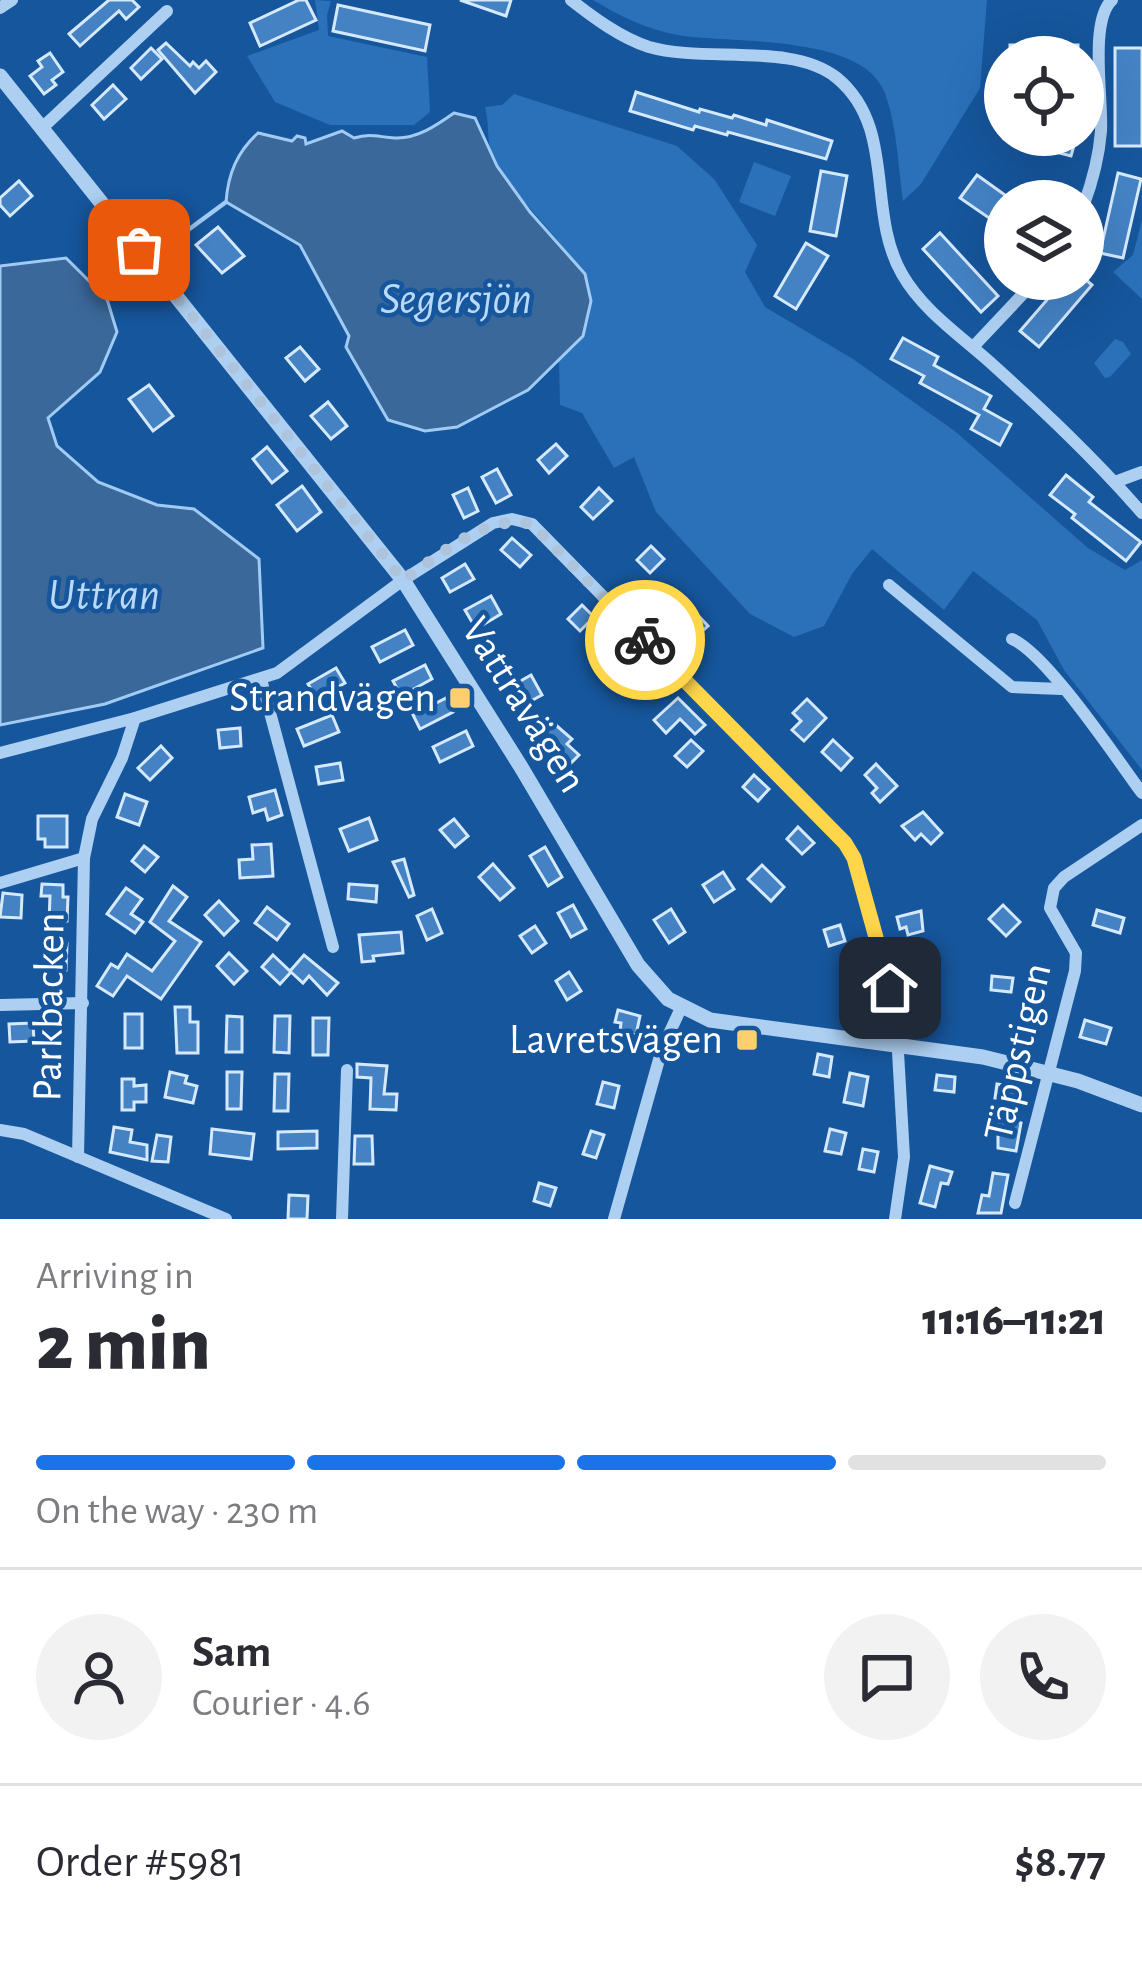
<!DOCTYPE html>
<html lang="en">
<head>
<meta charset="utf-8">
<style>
	:root { --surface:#fff; --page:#f2f2f3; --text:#2b2b33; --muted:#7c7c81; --line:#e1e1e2; --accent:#1a73e8 }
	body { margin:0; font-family:"Alegreya Sans",sans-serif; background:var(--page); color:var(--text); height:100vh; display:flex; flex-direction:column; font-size:45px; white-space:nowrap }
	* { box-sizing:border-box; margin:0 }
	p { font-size:39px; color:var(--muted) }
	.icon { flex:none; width:66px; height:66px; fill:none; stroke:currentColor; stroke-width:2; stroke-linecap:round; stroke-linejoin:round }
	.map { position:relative; height:1219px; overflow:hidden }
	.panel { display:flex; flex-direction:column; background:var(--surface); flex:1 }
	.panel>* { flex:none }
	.buttons { position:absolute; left:984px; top:36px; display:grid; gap:24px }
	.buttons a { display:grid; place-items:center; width:120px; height:120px; border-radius:50%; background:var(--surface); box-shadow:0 12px 48px #0002; font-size:60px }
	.pin { position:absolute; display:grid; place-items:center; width:102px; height:102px; color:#fff; margin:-51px; border-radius:24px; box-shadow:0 6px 18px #0006 }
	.courier { position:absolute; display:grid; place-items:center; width:120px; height:120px; margin:-60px; border:9px solid #ffd54a; border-radius:50%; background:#fff; color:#222; box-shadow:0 3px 15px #0007 }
	.overview em { font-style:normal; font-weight:800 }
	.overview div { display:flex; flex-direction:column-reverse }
	.overview { display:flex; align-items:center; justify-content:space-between; height:204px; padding:0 36px }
	h1 { font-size:78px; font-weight:800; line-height:90px }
	.bar { display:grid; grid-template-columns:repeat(4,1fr); gap:18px 12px; align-content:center; height:144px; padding:0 36px }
	.bar i { height:15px; border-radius:9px; background:var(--line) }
	.bar .selected { background:var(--accent) }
	.bar p { grid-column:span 4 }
	.line { display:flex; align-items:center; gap:30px; padding:0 36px; border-top:3px solid var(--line) }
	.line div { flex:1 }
	.round { display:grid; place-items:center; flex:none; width:126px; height:126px; border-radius:63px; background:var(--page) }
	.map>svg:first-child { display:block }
	.green { fill:#2a71ba }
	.water { fill:#3b689a; stroke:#a0cbf5; stroke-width:3 }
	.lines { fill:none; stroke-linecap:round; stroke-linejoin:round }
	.stream { stroke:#a0cbf5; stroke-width:4.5 }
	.building { fill:#4482c4; stroke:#d5e9fd; stroke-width:3 }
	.minor { stroke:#adcff2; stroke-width:12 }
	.tertiary { stroke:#adcff2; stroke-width:15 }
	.done { stroke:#adc4dc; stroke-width:12; stroke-dasharray:0 21.6 }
	.route { stroke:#ffd54a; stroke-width:15 }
	.poi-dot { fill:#ffcf6f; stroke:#16569c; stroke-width:4.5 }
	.labels { text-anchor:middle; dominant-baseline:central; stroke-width:9; stroke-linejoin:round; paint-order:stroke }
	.poi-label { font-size:42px; fill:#fff; stroke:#16569c; text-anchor:end }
	.street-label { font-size:42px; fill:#fff; stroke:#16569c }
	.water-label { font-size:45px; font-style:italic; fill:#bad9f9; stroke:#16569c }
</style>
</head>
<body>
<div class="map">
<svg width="1142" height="1219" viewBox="0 0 1142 1219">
	<rect width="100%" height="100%" fill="#16569c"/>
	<g class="green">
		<path d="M315,0L331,1L327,15L328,36L427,57L430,112L414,125H330L275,102L247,56L319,30Z"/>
		<path d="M593,0H987L980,88L921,184L903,201C898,165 897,124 884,91C860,33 728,44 678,35C645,29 620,16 593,0Z"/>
		<path d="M514,94L677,146L714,179L757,245L745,272L765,307L853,359L956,432L1088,548L1125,570L1142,560V770L1064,670L1037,620L973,571L944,610L872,549L852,574L824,626L794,637L750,614L656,512L634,457L614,468L582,413L560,405L559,361C566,353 579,344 584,334C611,272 528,218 499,169C484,144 491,131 485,107L502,105Z"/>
		<path d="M754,162L791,176L775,216L739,202Z"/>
		<path d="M1142,220V299L1113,272L1133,255Z"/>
		<path d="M1115,339L1123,342L1131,354L1110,377L1105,378L1094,363Z"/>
	</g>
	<g class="water">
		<path d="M454,113L475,118L497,166L530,212L585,274L591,301L583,336L528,390L457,427L425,431L388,420L346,347L349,336L300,245L226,202C228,174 237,152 258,133L292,141L297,136L305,138L306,144L342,131L354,138C371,133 378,137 395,138C417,139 437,125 454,113Z"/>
		<path d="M66,258L107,299L117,332L100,372L48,418L57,446L98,482L157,505L194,509L259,559L263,648L105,704L0,725V266Z"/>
	</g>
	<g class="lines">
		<g class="stream">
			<path d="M165,247L226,202"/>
			<path d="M107,299L137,272"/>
		</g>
	</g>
	<g class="building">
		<path d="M109,0H132L139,7L126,19L119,11L80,46L69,34Z"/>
		<path d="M299,0H306L316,20L260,46L250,23Z"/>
		<path d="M460,0H511L506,16Z"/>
		<path d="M338,5L430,25L425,51L333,31Z"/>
		<path d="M166,43L190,66L193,62L199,68L206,61L216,72L195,93L158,50Z"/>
		<rect x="1010" y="45" width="68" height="12"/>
		<path d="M151,48L162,59L141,79L131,68Z"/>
		<rect x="1115" y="48" width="27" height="98"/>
		<path d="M50,53L63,72L52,80L56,85L44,94L30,76L42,67L38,61Z"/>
		<path d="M113,85L126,99L104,119L92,105Z"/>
		<path d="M636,92L699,112L700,109L732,118L734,115L766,125L767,120L832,141L826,159L728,132L727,135L695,126L693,130L630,111Z"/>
		<path d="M1005,135H1077L1071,156L1004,139Z"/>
		<path d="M821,171L847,176L836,236L810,231Z"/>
		<path d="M1118,173L1141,179L1123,258L1100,253Z"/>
		<path d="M977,175L1005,195V229L960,198Z"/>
		<path d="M19,181L32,196L10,216L0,205V198Z"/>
		<path d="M218,227L244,256L222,273L196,245Z"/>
		<path d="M940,233L998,296L981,312L923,249Z"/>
		<path d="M806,243L828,256L796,309L775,296Z"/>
		<path d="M1065,279H1085L1092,285L1039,347L1020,331Z"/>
		<path d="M903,338L938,357L934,365L991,396L984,409L1011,424L1000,445L971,429L979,415L920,383L924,376L891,359Z"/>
		<path d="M300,347L319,369L305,381L286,358Z"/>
		<path d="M149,385L173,416L153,431L129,399Z"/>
		<path d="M328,402L347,426L331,439L311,416Z"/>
		<path d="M556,444L567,456L549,473L538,460Z"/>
		<path d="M267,447L287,471L272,483L253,459Z"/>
		<path d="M497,469L511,495L496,503L482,477Z"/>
		<path d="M1066,475L1093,497L1089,502L1141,542L1126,561L1072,518L1075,514L1050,495Z"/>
		<path d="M302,486L321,512L297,531L277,505Z"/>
		<path d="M468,488L478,511L464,518L453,495Z"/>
		<path d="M599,488L612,501L593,519L581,507Z"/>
		<path d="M512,538L531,555L520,567L501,550Z"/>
		<path d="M651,546L664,559L650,573L637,560Z"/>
		<path d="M465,564L474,579L450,592L442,578Z"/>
		<path d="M491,596L501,614L476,629L465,610Z"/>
		<path d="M582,605L594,617L580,631L568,619Z"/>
		<path d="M694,611L708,626L696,637L682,623Z"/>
		<path d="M405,630L413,645L380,662L372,647Z"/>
		<path d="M624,652L637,665L626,676L613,663Z"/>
		<path d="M425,665L432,679L401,696L393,681Z"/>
		<path d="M336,668L345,683L317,699L308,684Z"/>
		<path d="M531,675L542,695L529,702L517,683Z"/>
		<path d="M446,698L453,712L420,729L413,715Z"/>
		<path d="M678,698L705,725L695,734L680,719L666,733L654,720Z"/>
		<path d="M807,699L826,718L804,741L792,730L801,721L793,713Z"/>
		<path d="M332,715L339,732L304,746L297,729Z"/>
		<path d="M550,720L572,739L567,744L579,755L567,767L538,733Z"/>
		<path d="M240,728L241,746L220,748L218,730Z"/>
		<path d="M466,731L473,746L440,762L433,747Z"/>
		<path d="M691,740L703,751L687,767L675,756Z"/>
		<path d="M833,740L852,758L841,770L822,752Z"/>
		<path d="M161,746L172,758L150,780L138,768Z"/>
		<path d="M340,763L343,780L319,784L316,767Z"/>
		<path d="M876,764L897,786L880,802L872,793L877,788L865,775Z"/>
		<path d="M754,775L769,789L758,801L743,787Z"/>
		<path d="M275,790L282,815L268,820L265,809L253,813L249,797Z"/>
		<path d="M125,794L147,802L139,825L117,817Z"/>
		<path d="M923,812L942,833L931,844L921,834L915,840L902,826Z"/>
		<path d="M38,816H67V847H45V839H38Z"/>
		<path d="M369,818L377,840L349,851L340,829Z"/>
		<path d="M454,819L468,836L455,847L440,830Z"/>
		<path d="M798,827L814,843L802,854L787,839Z"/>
		<path d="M271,844L273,876L240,878L239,860L253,859L252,845Z"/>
		<path d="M144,846L158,857L145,872L132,861Z"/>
		<path d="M545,847L562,877L548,886L530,856Z"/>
		<path d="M404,859L414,895L409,897L393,862Z"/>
		<path d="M493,864L514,888L500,900L479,877Z"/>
		<path d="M762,865L784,887L771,901L748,879Z"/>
		<path d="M723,872L734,889L714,902L703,885Z"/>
		<path d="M42,884L63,885V897H68L67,921H49L50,896H41Z"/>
		<path d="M349,884L377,886L376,902L348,899Z"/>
		<path d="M173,886L187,897L169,921L201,942L161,999L127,976L113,996L97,986L111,964L118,968L127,954L152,971L175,941L150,922Z"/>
		<path d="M126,888L142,899L131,914L143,922L135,933L107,914Z"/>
		<path d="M3,893L22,895L21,918L0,917Z"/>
		<path d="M219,901L238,921L224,935L205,915Z"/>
		<path d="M573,905L586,929L571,937L558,913Z"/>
		<path d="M1003,905L1020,922L1006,936L989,919Z"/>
		<path d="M267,907L289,924L277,940L255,923Z"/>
		<path d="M432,909L442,933L427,940L417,916Z"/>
		<path d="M671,909L685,932L669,943L654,920Z"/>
		<path d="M1097,910L1124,918L1120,933L1093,925Z"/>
		<path d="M921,911L923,931L908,935L906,927L900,929L897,917Z"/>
		<path d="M840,925L845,941L829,946L824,930Z"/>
		<path d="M535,926L546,943L532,953L520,936Z"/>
		<path d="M401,932L403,953L373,956L374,961L362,962L359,935Z"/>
		<path d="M48,943L67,944L66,970H48Z"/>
		<path d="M229,953L247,971L234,984L217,966Z"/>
		<path d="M273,955L290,971L304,955L338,983L327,995L309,976L303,983L291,972L280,984L262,967Z"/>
		<path d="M569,972L581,991L567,1000L556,981Z"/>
		<path d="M992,976L1013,978L1011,992L991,990Z"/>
		<path d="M175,1007H190V1022H198V1053H177Z"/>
		<path d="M618,1010L640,1016L636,1035L620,1031L621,1023L615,1022Z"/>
		<rect x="125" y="1014" width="17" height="34"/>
		<path d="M227,1016L242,1017V1052H226Z"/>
		<path d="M275,1016H290L289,1053L274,1052Z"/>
		<path d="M313,1018H329L328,1055H313Z"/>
		<path d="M1085,1020L1111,1028L1106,1044L1080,1037Z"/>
		<path d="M33,1023L34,1041L10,1042L9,1024Z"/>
		<path d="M818,1054L832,1057L829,1077L814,1074Z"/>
		<path d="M357,1064L387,1066L384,1094H397L396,1110L370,1109L371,1078L357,1077Z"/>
		<path d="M170,1072L187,1076L185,1083L197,1086L193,1103L165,1097Z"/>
		<path d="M227,1072H242L241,1109H227Z"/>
		<path d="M850,1073L868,1077L863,1106L844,1102Z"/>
		<path d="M275,1074H289L288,1111H274Z"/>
		<path d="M937,1075L955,1077L954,1092L935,1090Z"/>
		<path d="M122,1079H134V1086L146,1085V1102H134V1110H122Z"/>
		<path d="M603,1082L619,1086L614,1108L597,1104Z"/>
		<path d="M997,1084L1020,1087L1018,1101L995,1098Z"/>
		<path d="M1002,1119L1021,1123L1016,1151L998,1148V1124Z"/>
		<path d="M114,1127L132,1130L130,1142L147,1145V1160L110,1152Z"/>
		<path d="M212,1129L254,1134L251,1159L210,1154Z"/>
		<path d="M830,1129L846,1133L841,1154L825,1151Z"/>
		<path d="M317,1131V1148L278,1149V1132Z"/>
		<path d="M591,1131L604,1135L596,1158L583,1154Z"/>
		<path d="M157,1135L171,1137L168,1162L152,1161Z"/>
		<path d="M355,1136H372L373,1164H354Z"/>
		<path d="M863,1149L878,1152L874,1172L859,1169Z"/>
		<path d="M930,1166L952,1172L948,1184L941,1183L935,1207L920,1203Z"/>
		<path d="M993,1173L1008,1175L1001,1213H978L982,1195L989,1196Z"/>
		<path d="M539,1183L556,1188L550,1206L534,1201Z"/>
		<path d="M289,1195L308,1196L307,1219H288Z"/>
	</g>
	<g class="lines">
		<g class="minor">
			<path d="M571,0C594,18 621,38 649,47C704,63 793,42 837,78C897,128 866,212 902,274C923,311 961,336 992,364C1045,412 1095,459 1142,513"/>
			<path d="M0,8L12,0"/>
			<path d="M42,128L167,11"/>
			<path d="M1083,207C1092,183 1099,157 1101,131C1103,99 1089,21 1112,0"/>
			<path d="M973,347L1037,279"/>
			<path d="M1115,482L1142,472"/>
			<path d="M889,585L1012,687L1061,689"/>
			<path d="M1012,639C1047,654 1116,758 1142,793"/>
			<path d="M261,679L333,947"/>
			<path d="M0,753L135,718L277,673L403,580L493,523L512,519L532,524L845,843L854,858L896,1017L904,1157L895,1219"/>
			<path d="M0,883L84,858"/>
			<path d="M0,1005L83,1003"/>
			<path d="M0,1130L24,1134L226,1219"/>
			<path d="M78,1157L84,858L92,819L122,758L135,718"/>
			<path d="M1015,1203L1075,971L1076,953L1050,908L1054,888L1064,877L1142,825"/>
			<path d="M342,1219L347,1070"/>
			<path d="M614,1219L662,1049L681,1008"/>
		</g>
		<path class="tertiary" d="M0,76L403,580L521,767L638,965L668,999L710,1020L983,1057L1078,1081L1142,1105"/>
	</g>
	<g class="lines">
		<path class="done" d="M139,250L403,580C441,555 485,513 532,524L645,640"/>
		<path class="route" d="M645,640L845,843L854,858L890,988"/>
	</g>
	<g class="poi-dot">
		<rect x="448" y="686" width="24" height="24" rx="6"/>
		<rect x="735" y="1028" width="24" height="24" rx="6"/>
	</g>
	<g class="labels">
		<g class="poi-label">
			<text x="436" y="698">Strandvägen</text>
			<text x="723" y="1040">Lavretsvägen</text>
		</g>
		<g class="street-label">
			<text transform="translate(524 705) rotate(58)">Vattravägen</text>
			<text transform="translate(49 1007) rotate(-89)">Parkbacken</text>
			<text transform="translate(1018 1052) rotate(-77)">Täppstigen</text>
		</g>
		<g class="water-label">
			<text x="456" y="299">Segersjön</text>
			<text x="104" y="595">Uttran</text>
		</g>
	</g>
</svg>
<div class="buttons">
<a><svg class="icon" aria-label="locate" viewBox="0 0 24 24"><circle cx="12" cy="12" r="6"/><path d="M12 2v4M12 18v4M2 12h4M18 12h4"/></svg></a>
<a><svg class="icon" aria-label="layers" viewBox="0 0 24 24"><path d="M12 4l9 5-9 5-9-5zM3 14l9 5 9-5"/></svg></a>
</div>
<div class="pin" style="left:139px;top:250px;background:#ea580c"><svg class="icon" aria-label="bag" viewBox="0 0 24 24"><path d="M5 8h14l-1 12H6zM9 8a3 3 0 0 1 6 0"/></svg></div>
<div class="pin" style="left:890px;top:988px;background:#1f2937"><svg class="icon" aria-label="home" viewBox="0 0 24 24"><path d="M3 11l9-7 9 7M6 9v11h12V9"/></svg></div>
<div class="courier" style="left:645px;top:640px"><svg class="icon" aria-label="bike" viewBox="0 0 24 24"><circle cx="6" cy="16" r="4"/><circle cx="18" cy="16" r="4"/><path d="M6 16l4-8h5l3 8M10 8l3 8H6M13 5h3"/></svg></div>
</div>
<section class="panel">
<div class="overview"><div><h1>2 min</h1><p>Arriving in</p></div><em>11:16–11:21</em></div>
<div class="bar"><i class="selected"></i><i class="selected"></i><i class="selected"></i><i></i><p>On the way · 230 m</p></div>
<div class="line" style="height:216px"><a class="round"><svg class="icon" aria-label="person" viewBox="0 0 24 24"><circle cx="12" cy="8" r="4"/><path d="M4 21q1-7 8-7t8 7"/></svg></a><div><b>Sam</b><p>Courier · 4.6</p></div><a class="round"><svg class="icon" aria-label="chat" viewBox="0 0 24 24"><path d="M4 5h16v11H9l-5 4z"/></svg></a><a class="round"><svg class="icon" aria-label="phone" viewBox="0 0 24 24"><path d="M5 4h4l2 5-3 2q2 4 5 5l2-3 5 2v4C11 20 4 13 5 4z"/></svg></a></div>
<div class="line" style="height:156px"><div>Order #5981</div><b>$8.77</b></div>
</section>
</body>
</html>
